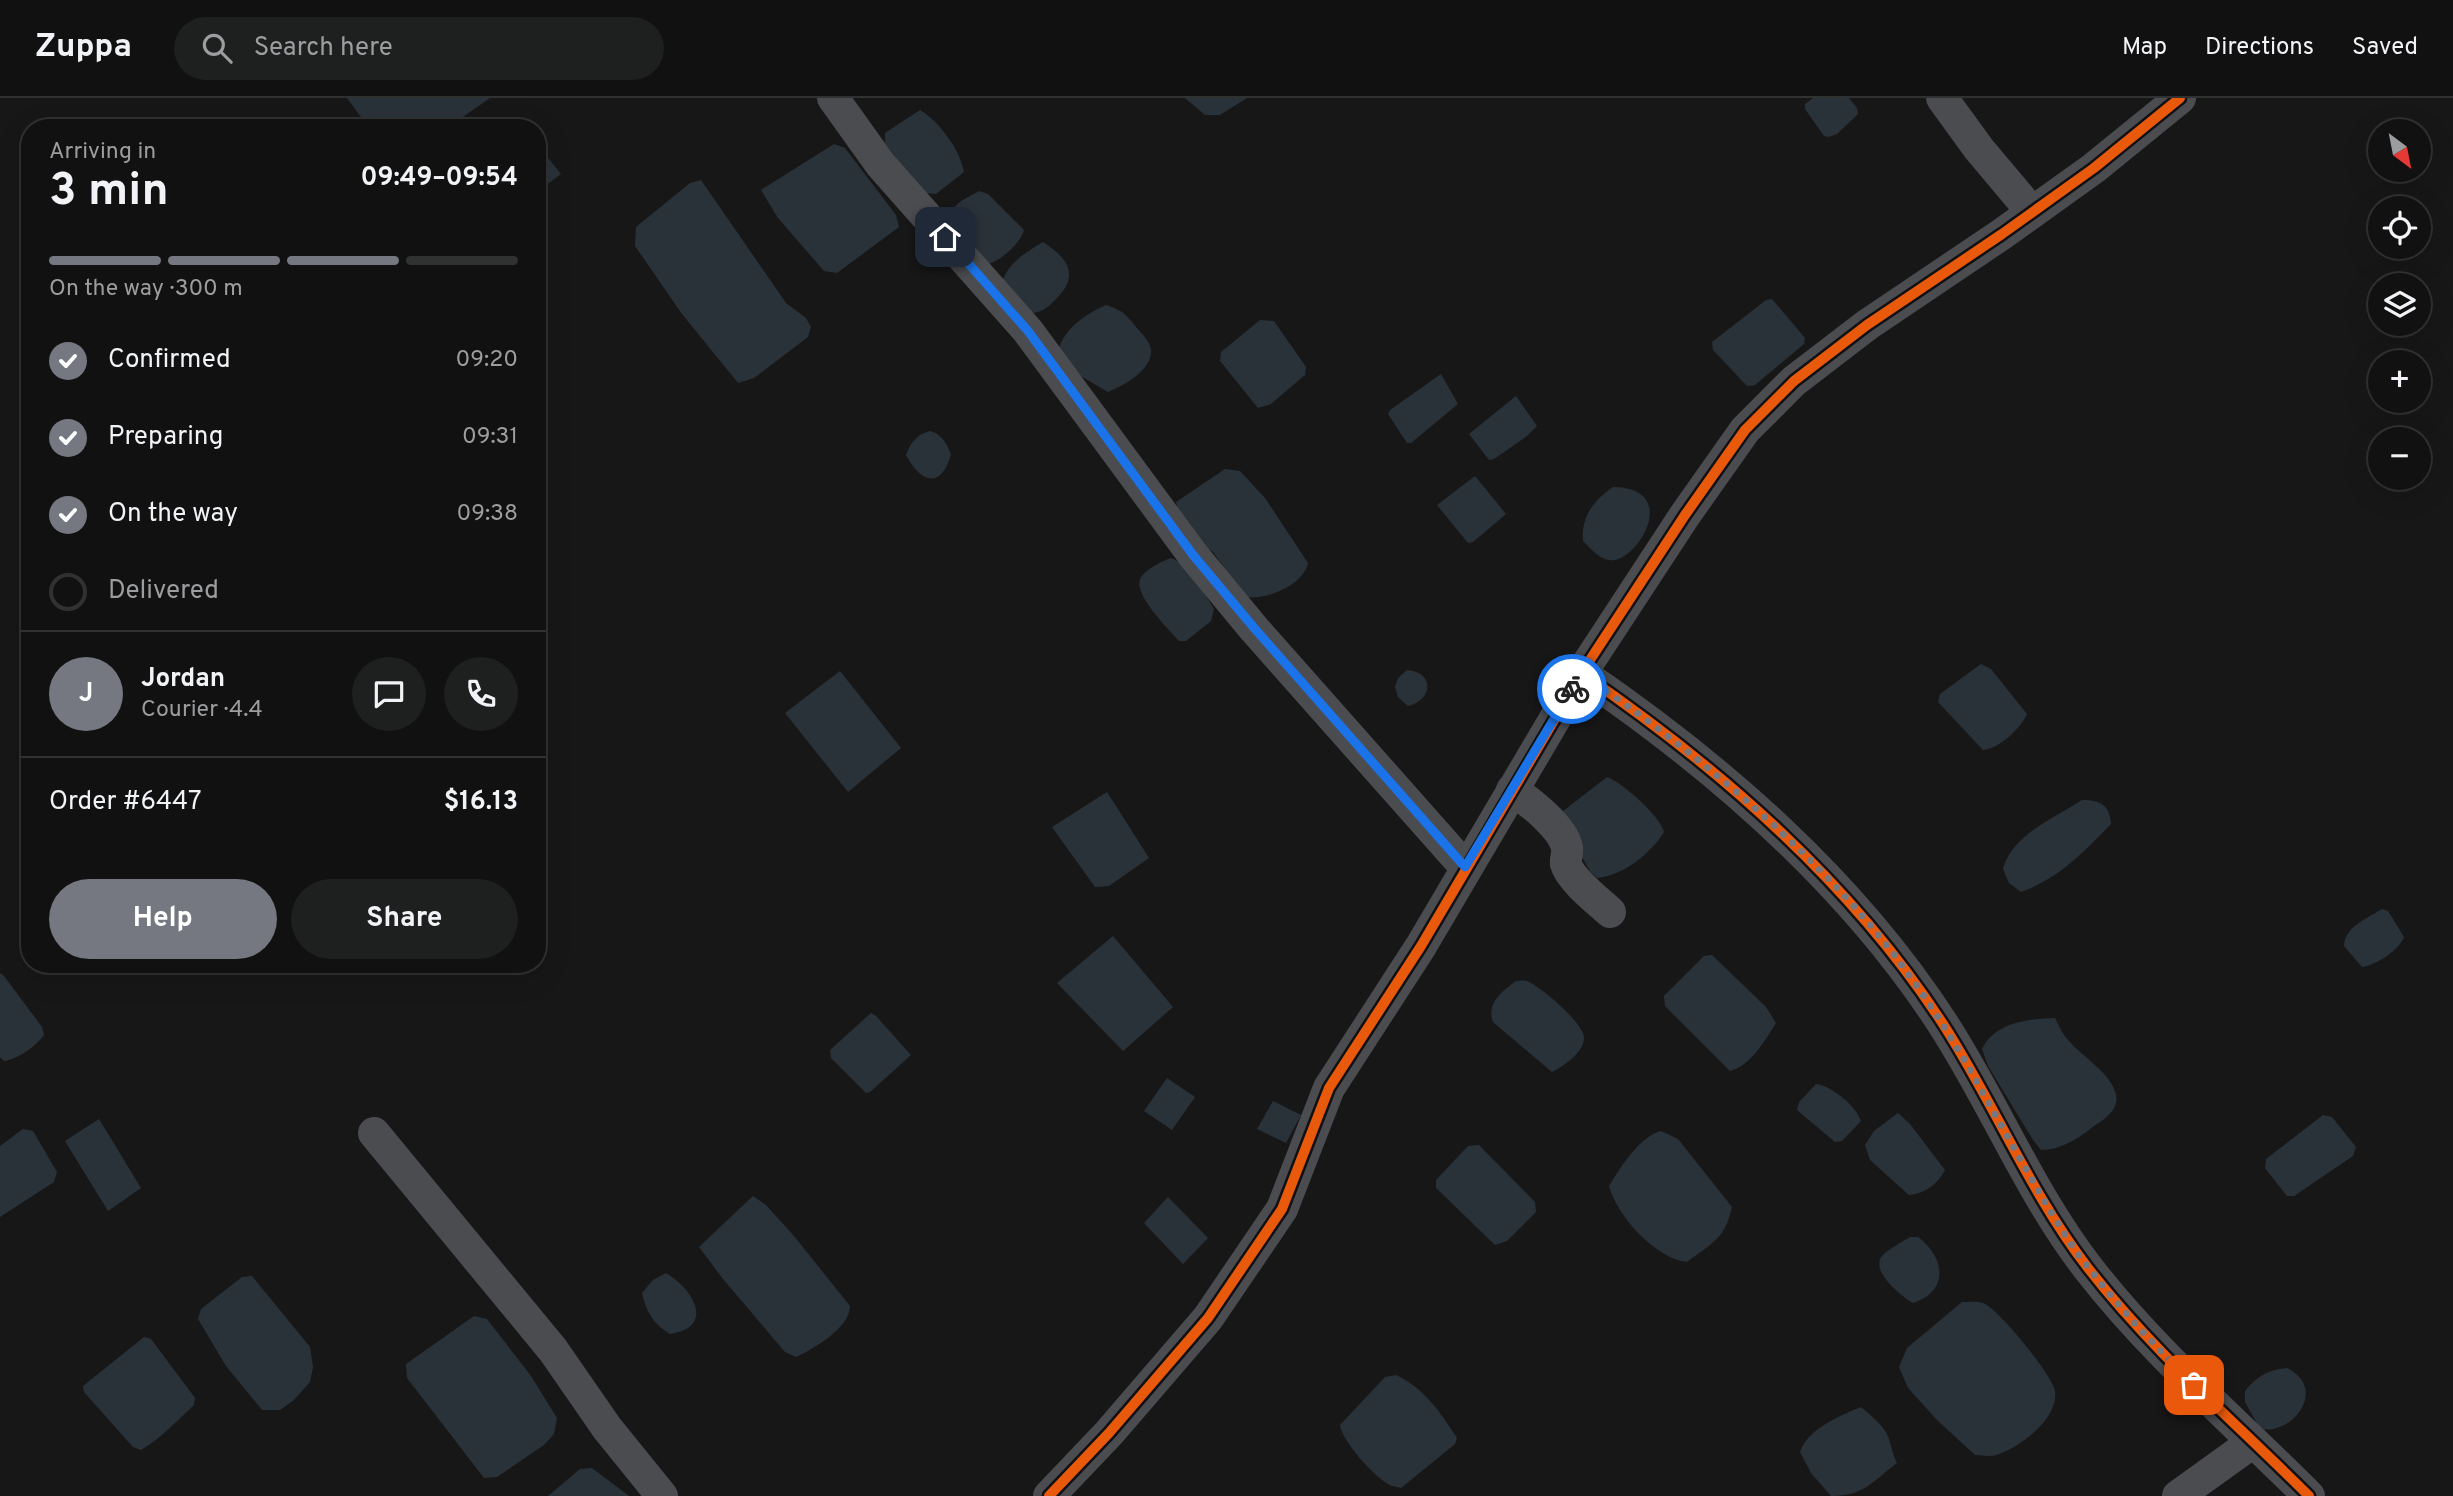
<!DOCTYPE html>
<html lang="en">
<head>
<meta charset="utf-8">
<style>
	:root { --surface:#111; --page:#1e1f1f; --text:#f1f3f6; --muted:#9c9d9f; --line:#303131; --accent:#757880 }
	body { margin:0; font-family:Overpass,sans-serif; background:var(--page); color:var(--text); height:100vh; display:flex; flex-direction:column; font-size:26px; white-space:nowrap }
	* { box-sizing:border-box; margin:0 }
	p { font-size:23px; color:var(--muted) }
	.icon { flex:none; width:38px; height:38px; fill:none; stroke:currentColor; stroke-width:2; stroke-linecap:round; stroke-linejoin:round }
	.map { position:relative; flex:1; overflow:hidden }
	.panel { position:absolute; left:21px; top:21px; width:525px; height:854px; display:flex; flex-direction:column; background:var(--surface); border-radius:28px; box-shadow:0 7px 28px #0002,0 0 0 2px var(--line) }
	.panel>* { flex:none }
	.needle { width:46px; rotate:148deg }
	.tools { position:absolute; left:2368px; top:21px; display:grid; gap:14px }
	.tools a { display:grid; place-items:center; width:63px; height:63px; border-radius:50%; background:var(--surface); box-shadow:0 7px 28px #0002,0 0 0 2px var(--line); font-size:35px }
	.pin { position:absolute; display:grid; place-items:center; width:60px; height:60px; color:#fff; margin:-30px; border-radius:14px; box-shadow:0 4px 10px #0006 }
	.courier { position:absolute; display:grid; place-items:center; width:70px; height:70px; margin:-35px; border:5px solid #1a73e8; border-radius:50%; background:#fff; color:#222; box-shadow:0 2px 9px #0007 }
	.summary em { font-style:normal; font-weight:700 }
	.summary div { display:flex; flex-direction:column-reverse }
	.summary { display:flex; align-items:center; justify-content:space-between; height:119px; padding:0 28px }
	h1 { font-size:46px; font-weight:700; line-height:52px }
	.bar { display:grid; grid-template-columns:repeat(4,1fr); gap:10px 7px; align-content:center; height:84px; padding:0 28px }
	.bar i { height:9px; border-radius:5px; background:var(--line) }
	.bar .selected { background:var(--accent) }
	.bar p { grid-column:span 4 }
	.line { display:flex; align-items:center; gap:18px; padding:0 28px; border-top:2px solid var(--line) }
	.line div { flex:1 }
	.round { display:grid; place-items:center; flex:none; width:74px; height:74px; border-radius:37px; background:var(--page) }
	ol { padding:0 28px; list-style:none }
	li { display:flex; align-items:center; gap:21px; height:77px }
	li p { margin-inline-start:auto }
	li .icon { padding:7px; border-radius:50%; background:var(--accent); color:#fff; stroke-width:4 }
	li:last-child { color:var(--muted) }
	li i { width:38px; height:38px; border:4px solid var(--line); border-radius:50% }
	.cta { display:flex; gap:14px; margin-top:auto; padding:14px 28px }
	.cta a { flex:1; height:80px; border-radius:42px; background:var(--accent); color:#fff; font-size:28px; font-weight:700; line-height:80px; text-align:center }
	.cta a+a { background:var(--page); color:var(--text) }
	header { display:flex; align-items:center; gap:42px; box-sizing:border-box; height:98px; padding:0 35px; background:var(--surface); border-bottom:2px solid var(--line) }
	header strong { font-size:33px }
	nav { display:flex; gap:38px; margin-inline-start:auto; font-size:24px }
	.search { width:490px; height:63px; background:var(--page); display:flex; align-items:center; gap:18px; box-sizing:border-box; padding:0 24px; border-radius:38px; color:var(--muted); font-size:26px }
	.map>svg:first-child { display:block }
	.water { fill:#2a3239 }
	.lines { fill:none; stroke-linecap:round; stroke-linejoin:round }
	.minor { stroke:#4b4c50; stroke-width:32 }
	.cycleway-casing { stroke:#111113; stroke-width:15 }
	.cycleway { stroke:#e8590c; stroke-width:10 }
	.done { stroke:#757880; stroke-width:7; stroke-dasharray:0 12.6 }
	.route { stroke:#1a73e8; stroke-width:9 }
</style>
</head>
<body>
<header>
<strong>Zuppa</strong>
<div class="search"><svg class="icon" aria-label="search" viewBox="0 0 24 24"><circle cx="10" cy="10" r="6"/><path d="M15 15l6 6"/></svg>Search here</div>
<nav><a>Map</a><a>Directions</a><a>Saved</a></nav>
</header>
<div class="map">
<svg width="2453" height="1398" viewBox="0 0 2453 1398">
	<rect width="100%" height="100%" fill="#171717"/>
	<g class="water">
		<path d="M347,0H490L447,30H369Z"/>
		<path d="M1185,0H1247L1220,17H1205Z"/>
		<path d="M1813,0H1849L1857,10L1858,16L1837,36L1829,39L1824,38L1805,11V6Z"/>
		<path d="M920,12C939,23 960,52 964,74L936,96L921,95L885,45V35Z"/>
		<path d="M537,46L561,76L537,94Z"/>
		<path d="M834,46L845,50L896,117L899,129L837,175L824,173L778,120L761,92Z"/>
		<path d="M701,82L786,205L806,220L811,229L808,239L754,280L738,285L682,216L635,148L636,129L690,85Z"/>
		<path d="M979,93L988,96L1024,132C1020,146 1002,161 989,166L944,119L961,103Z"/>
		<path d="M1043,144C1068,160 1080,177 1056,201C1047,211 1042,214 1028,216L1002,184C1008,165 1026,154 1043,144Z"/>
		<path d="M1772,201L1805,240L1804,246L1755,287L1747,288L1713,252L1712,244L1766,202Z"/>
		<path d="M1106,207C1123,213 1125,215 1136,229C1142,236 1151,244 1151,253C1152,272 1123,288 1108,294L1079,277L1059,250C1066,229 1086,216 1106,207Z"/>
		<path d="M1260,222L1274,223L1306,269L1305,277L1271,306L1258,310L1220,263L1221,254Z"/>
		<path d="M1441,276L1458,306L1411,345H1407L1388,316L1390,312Z"/>
		<path d="M1516,298L1537,328L1527,338L1494,361L1489,362L1469,336Z"/>
		<path d="M930,333C942,336 946,345 951,356C942,391 921,386 906,357C911,344 916,337 930,333Z"/>
		<path d="M1225,371L1240,373L1265,400L1308,465C1303,488 1266,502 1245,499L1213,454L1198,444L1178,413L1176,404Z"/>
		<path d="M1475,378L1506,416L1473,444L1468,445L1437,407Z"/>
		<path d="M1613,389C1684,390 1635,468 1609,462C1598,460 1591,451 1583,443C1581,419 1593,403 1613,389Z"/>
		<path d="M1171,460C1192,469 1203,493 1214,511L1211,523L1186,543H1179C1169,531 1129,493 1142,478C1149,469 1161,464 1171,460Z"/>
		<path d="M1981,566L1991,571L2027,616C2020,631 2000,650 1983,652L1938,604L1940,596Z"/>
		<path d="M1407,572C1435,574 1433,602 1408,608L1398,599L1395,589L1398,580Z"/>
		<path d="M840,573L901,650L848,694L785,615Z"/>
		<path d="M1607,679C1622,684 1660,718 1664,734C1650,756 1624,777 1597,780L1590,773L1558,717Z"/>
		<path d="M1107,694L1149,760L1109,788L1095,789L1052,729Z"/>
		<path d="M2082,702C2100,702 2110,707 2111,726C2084,754 2058,781 2021,794L2009,785L2003,771C2011,738 2054,720 2082,702Z"/>
		<path d="M2382,811L2388,813L2404,839C2399,852 2377,867 2362,869L2344,848C2345,829 2366,821 2382,811Z"/>
		<path d="M1113,838L1173,909L1123,953L1057,885Z"/>
		<path d="M1712,857L1766,909L1776,925C1765,942 1751,968 1730,973L1665,908L1664,898L1704,858Z"/>
		<path d="M0,875L4,878L42,929L44,937C35,949 18,961 4,963L0,959Z"/>
		<path d="M1516,883C1519,883 1525,882 1527,883C1540,888 1585,926 1584,940C1584,954 1564,968 1552,974L1493,924C1486,906 1502,893 1516,883Z"/>
		<path d="M871,915L876,918L911,957L870,994L866,995L831,960L830,952Z"/>
		<path d="M2055,920C2059,928 2063,937 2069,943C2082,959 2121,981 2116,1005C2114,1015 2102,1023 2094,1028C2079,1040 2061,1052 2041,1052L2033,1042L1988,968L1982,951C1995,924 2028,921 2055,920Z"/>
		<path d="M1167,980L1195,999L1172,1032L1144,1013Z"/>
		<path d="M1816,986C1832,988 1856,1008 1861,1023L1842,1043L1835,1044L1797,1012L1799,1004Z"/>
		<path d="M1273,1003L1301,1017L1286,1045L1257,1031Z"/>
		<path d="M1898,1015L1910,1026L1945,1072C1938,1086 1924,1096 1909,1097L1870,1062L1865,1047L1874,1033Z"/>
		<path d="M2323,1017L2332,1019L2356,1049L2353,1058L2294,1098H2287L2265,1070L2266,1061Z"/>
		<path d="M99,1021L141,1090L108,1113L65,1043Z"/>
		<path d="M23,1031L33,1033L57,1074L54,1084L0,1119V1048Z"/>
		<path d="M1661,1033L1678,1041L1732,1109C1725,1141 1712,1145 1687,1164C1656,1161 1617,1118 1609,1088C1620,1070 1640,1038 1661,1033Z"/>
		<path d="M1479,1047L1535,1104L1536,1114L1507,1143L1495,1147L1436,1090V1082L1468,1048Z"/>
		<path d="M753,1098L766,1107L794,1138L850,1208C850,1230 813,1251 796,1259L785,1254L723,1181L699,1149Z"/>
		<path d="M1168,1099L1208,1140L1183,1166L1144,1125Z"/>
		<path d="M1910,1139H1918C1945,1159 1950,1193 1913,1205C1901,1198 1870,1173 1882,1158C1888,1151 1901,1145 1910,1139Z"/>
		<path d="M666,1175C693,1191 716,1229 670,1236C653,1226 646,1213 642,1195L653,1182Z"/>
		<path d="M252,1178L310,1249L313,1269L310,1284L294,1302L280,1312H262L226,1268L198,1221L201,1211L242,1179Z"/>
		<path d="M1962,1204C1968,1204 1978,1203 1983,1205C1998,1210 2053,1278 2055,1293C2059,1320 2020,1350 1996,1357C1990,1359 1981,1357 1975,1357L1937,1322L1908,1290L1899,1269L1907,1250Z"/>
		<path d="M474,1218L487,1221L531,1278L557,1320L554,1336L544,1347L497,1379L484,1380L407,1280L406,1266Z"/>
		<path d="M144,1239L151,1241L195,1300L194,1307C177,1323 161,1340 141,1352L133,1349L84,1294L83,1288Z"/>
		<path d="M2287,1270C2328,1290 2294,1337 2260,1331L2245,1304V1293C2257,1278 2268,1272 2287,1270Z"/>
		<path d="M1396,1277C1424,1290 1441,1315 1457,1340L1455,1346L1401,1390C1399,1389 1391,1388 1390,1387C1375,1380 1342,1343 1340,1327L1385,1279Z"/>
		<path d="M1861,1309C1870,1317 1881,1325 1887,1336C1891,1345 1892,1355 1897,1365C1872,1384 1864,1398 1831,1398L1811,1375L1800,1354C1808,1331 1839,1318 1861,1309Z"/>
		<path d="M592,1370L629,1398H548L580,1371Z"/>
	</g>
	<g class="lines">
		<g class="minor">
			<path d="M833,0L881,67L1028,233L1193,457L1255,532L1466,770"/>
			<path d="M1942,0L1979,51L2032,114"/>
			<path d="M1581,575C1720,670 1851,784 1943,926C1994,1005 2030,1095 2088,1170C2153,1254 2234,1323 2309,1398"/>
			<path d="M1512,692C1529,703 1563,729 1567,750C1568,755 1565,761 1566,766C1570,781 1598,803 1610,814"/>
			<path d="M374,1035L553,1252L607,1330L662,1398"/>
			<path d="M1049,1398L1109,1335L1208,1220L1282,1111L1329,990L1421,848L1586,568L1685,417L1745,332L1794,283L1867,227L2002,136L2094,70L2180,0"/>
			<path d="M2178,1398L2253,1344"/>
		</g>
		<g class="cycleway-casing">
			<g id="cycleway">
				<path d="M1581,575C1720,670 1851,784 1943,926C1994,1005 2030,1095 2088,1170C2153,1254 2234,1323 2309,1398"/>
				<path d="M1049,1398L1109,1335L1208,1220L1282,1111L1329,990L1421,848L1586,568L1685,417L1745,332L1794,283L1867,227L2002,136L2094,70L2180,0"/>
			</g>
		</g>
		<use href="#cycleway" class="cycleway"/>
	</g>
	<g class="lines">
		<path class="done" d="M1572,591L1581,575C1701,658 1830,764 1914,884C1958,945 1993,1014 2031,1080C2049,1110 2066,1142 2088,1169C2120,1211 2157,1250 2194,1287"/>
		<path class="route" d="M945,139L1028,233L1193,457L1255,531L1465,769L1572,591"/>
	</g>
</svg>
<div class="tools">
<a><svg class="needle" viewBox="-14 -14 28 28"><path d="M0-13l5 13h-10z" fill="#e53935"/><path d="M0 13l5-13h-10z" fill="#9c9d9f"/></svg></a>
<a><svg class="icon" aria-label="locate" viewBox="0 0 24 24"><circle cx="12" cy="12" r="6"/><path d="M12 2v4M12 18v4M2 12h4M18 12h4"/></svg></a>
<a><svg class="icon" aria-label="layers" viewBox="0 0 24 24"><path d="M12 4l9 5-9 5-9-5zM3 14l9 5 9-5"/></svg></a>
<a>+</a>
<a>−</a>
</div>
<div class="pin" style="left:2194px;top:1287px;background:#ea580c"><svg class="icon" aria-label="bag" viewBox="0 0 24 24"><path d="M5 8h14l-1 12H6zM9 8a3 3 0 0 1 6 0"/></svg></div>
<div class="pin" style="left:945px;top:139px;background:#1f2937"><svg class="icon" aria-label="home" viewBox="0 0 24 24"><path d="M3 11l9-7 9 7M6 9v11h12V9"/></svg></div>
<div class="courier" style="left:1572px;top:591px"><svg class="icon" aria-label="bike" viewBox="0 0 24 24"><circle cx="6" cy="16" r="4"/><circle cx="18" cy="16" r="4"/><path d="M6 16l4-8h5l3 8M10 8l3 8H6M13 5h3"/></svg></div>
<section class="panel">
<div class="summary"><div><h1>3 min</h1><p>Arriving in</p></div><em>09:49–09:54</em></div>
<div class="bar"><i class="selected"></i><i class="selected"></i><i class="selected"></i><i></i><p>On the way · 300 m</p></div>
<ol>
<li><svg class="icon" aria-label="check" viewBox="0 0 24 24"><path d="M5 12l5 5 9-10"/></svg>Confirmed<p>09:20</p></li>
<li><svg class="icon" aria-label="check" viewBox="0 0 24 24"><path d="M5 12l5 5 9-10"/></svg>Preparing<p>09:31</p></li>
<li><svg class="icon" aria-label="check" viewBox="0 0 24 24"><path d="M5 12l5 5 9-10"/></svg>On the way<p>09:38</p></li>
<li><i></i>Delivered</li>
</ol>
<div class="line" style="height:126px"><b class="round" style="background:var(--accent);color:#fff">J</b><div><b>Jordan</b><p>Courier · 4.4</p></div><a class="round"><svg class="icon" aria-label="chat" viewBox="0 0 24 24"><path d="M4 5h16v11H9l-5 4z"/></svg></a><a class="round"><svg class="icon" aria-label="phone" viewBox="0 0 24 24"><path d="M5 4h4l2 5-3 2q2 4 5 5l2-3 5 2v4C11 20 4 13 5 4z"/></svg></a></div>
<div class="line" style="height:91px"><div>Order #6447</div><b>$16.13</b></div>
<div class="cta"><a>Help</a><a>Share</a></div>
</section>
</div>
</body>
</html>
